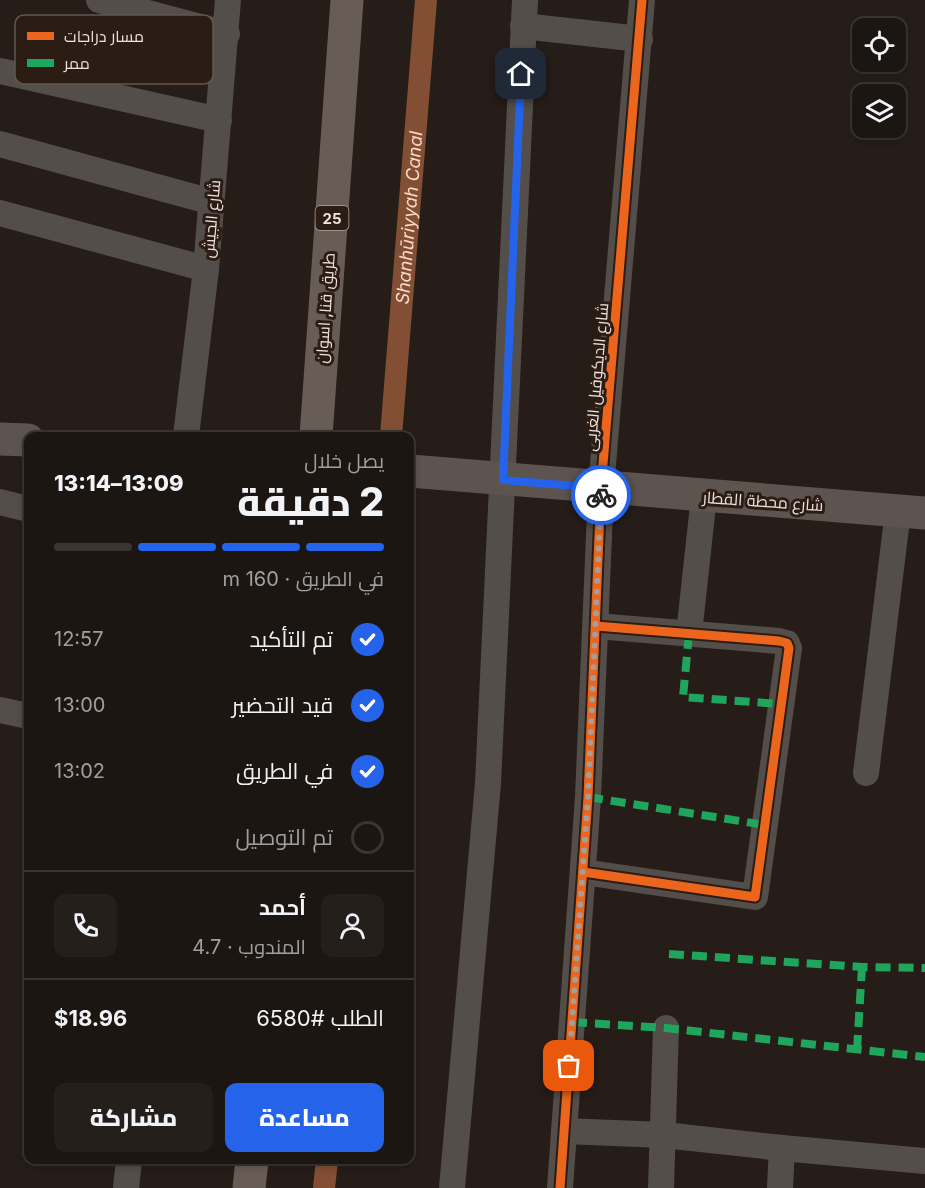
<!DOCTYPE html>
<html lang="ar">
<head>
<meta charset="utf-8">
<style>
	:root { --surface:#1c1613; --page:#251f1c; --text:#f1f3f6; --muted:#a09fa0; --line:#3a3533; --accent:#2563eb }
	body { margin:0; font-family:Inter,Cairo,sans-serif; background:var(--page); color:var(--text); direction:rtl; height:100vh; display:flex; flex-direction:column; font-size:22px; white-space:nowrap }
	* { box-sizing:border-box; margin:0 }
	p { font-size:20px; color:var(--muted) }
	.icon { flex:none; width:33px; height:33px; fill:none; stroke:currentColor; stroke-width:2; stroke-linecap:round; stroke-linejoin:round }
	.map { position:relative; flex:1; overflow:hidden; direction:ltr }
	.panel { position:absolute; left:24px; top:432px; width:390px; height:732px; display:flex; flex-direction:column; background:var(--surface); border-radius:12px; box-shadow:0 3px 9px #0003,0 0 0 2px var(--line); direction:rtl }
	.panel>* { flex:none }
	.fabs { position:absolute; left:852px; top:18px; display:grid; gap:12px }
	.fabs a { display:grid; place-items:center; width:54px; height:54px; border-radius:12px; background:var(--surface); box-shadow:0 3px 9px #0003,0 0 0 2px var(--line); font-size:30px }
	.pin { position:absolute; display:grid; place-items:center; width:51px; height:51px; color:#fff; margin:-26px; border-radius:12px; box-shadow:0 3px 9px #0006 }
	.courier { position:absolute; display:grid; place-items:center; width:60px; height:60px; margin:-30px; border:4px solid #2563eb; border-radius:50%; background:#fff; color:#222; box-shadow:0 2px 8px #0007 }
	.headline em { font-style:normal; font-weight:800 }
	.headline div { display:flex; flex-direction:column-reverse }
	.headline { display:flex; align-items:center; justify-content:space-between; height:102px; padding:0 30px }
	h1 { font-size:39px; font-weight:800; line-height:45px }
	.bar { display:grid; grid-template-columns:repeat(4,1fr); gap:9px 6px; align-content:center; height:72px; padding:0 30px }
	.bar i { height:8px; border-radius:4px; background:var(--line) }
	.bar .on { background:var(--accent) }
	.bar p { grid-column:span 4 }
	.line { display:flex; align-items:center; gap:15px; padding:0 30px; border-top:2px solid var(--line) }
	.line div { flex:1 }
	.round { display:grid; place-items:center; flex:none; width:63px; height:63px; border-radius:12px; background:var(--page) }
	ol { padding:0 30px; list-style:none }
	li { display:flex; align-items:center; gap:18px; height:66px }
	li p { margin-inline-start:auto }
	li .icon { padding:6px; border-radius:50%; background:var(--accent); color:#fff; stroke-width:4 }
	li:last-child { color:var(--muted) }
	li i { width:33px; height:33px; border:3px solid var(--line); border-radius:50% }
	.action { display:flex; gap:12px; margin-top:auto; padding:12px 30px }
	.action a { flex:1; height:69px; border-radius:12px; background:var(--accent); color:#fff; font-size:24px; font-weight:800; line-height:69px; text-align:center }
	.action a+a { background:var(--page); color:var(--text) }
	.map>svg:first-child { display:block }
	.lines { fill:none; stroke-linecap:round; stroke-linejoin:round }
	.canal { stroke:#824f34; stroke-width:22 }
	.street { stroke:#544e4a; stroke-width:26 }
	.secondary { stroke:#5d544f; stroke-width:33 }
	.highway { stroke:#685d56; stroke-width:33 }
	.quiet { stroke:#20a55d; stroke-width:8; stroke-dasharray:15 8; stroke-linecap:butt }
	.cycleway-casing { stroke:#2b1c14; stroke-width:13 }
	.cycleway { stroke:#eb651d; stroke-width:9 }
	.done { stroke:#a79d98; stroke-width:6; stroke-dasharray:0 10.8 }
	.route { stroke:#2563eb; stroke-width:8 }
	.labels { text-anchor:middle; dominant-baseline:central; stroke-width:6; stroke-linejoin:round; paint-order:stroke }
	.shield { fill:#2b1c14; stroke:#b3a7a1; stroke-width:1.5 }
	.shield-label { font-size:15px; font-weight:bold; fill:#ede2dd }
	.street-label { font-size:16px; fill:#ede2dd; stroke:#2b1c14 }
	.water-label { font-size:18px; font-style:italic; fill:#fdd9c8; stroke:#2b1c14 }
	.key { fill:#2b1c14; stroke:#655750; stroke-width:1.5 }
	.key-label { font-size:16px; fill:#ede2dd }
</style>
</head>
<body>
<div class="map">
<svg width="925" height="1188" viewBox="0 0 925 1188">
	<rect width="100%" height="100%" fill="#261d19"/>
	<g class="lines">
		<g class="canal">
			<path id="s1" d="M391,436L426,0"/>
			<path d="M324,1188L327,1160"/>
		</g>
		<g class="street">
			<path d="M99,0L227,34"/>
			<path d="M523,26L640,39"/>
			<path d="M0,71L219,120"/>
			<path d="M0,144L212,202"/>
			<path d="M0,213L206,269"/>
			<path d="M186,436L206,269L228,0"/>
			<path d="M0,502L28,509"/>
			<path d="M689,634L704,496"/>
			<path d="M0,710L28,716"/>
			<path d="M866,773L898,511"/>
			<path d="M583,872L755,897L789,648L787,643L779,641L596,626"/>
			<path d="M564,1131L664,1135L782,1148L780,1188"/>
			<path d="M782,1148L925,1161"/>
			<path d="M126,1188L129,1160"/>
			<path d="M452,1188L488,783L525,0"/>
			<path d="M560,1188L588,797L601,488L642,0"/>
			<path d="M661,1188L666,1028"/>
		</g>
		<g class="secondary">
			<path d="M0,439L28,440"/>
			<path d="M410,471L925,513"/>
		</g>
		<g class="highway">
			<path d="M316,436L347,0"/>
			<path d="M249,1188L252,1160"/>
		</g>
		<g class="quiet">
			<path d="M689,634L683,697L781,704"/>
			<path d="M588,797L765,825"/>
			<path d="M669,954L862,967L925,968"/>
			<path d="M572,1022L666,1028L925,1057"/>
			<path d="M857,1050L862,967"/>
		</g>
		<g class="cycleway-casing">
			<g id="cycleway">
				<path d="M583,872L755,897L789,648L787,643L779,641L596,626"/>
				<path d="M560,1188L588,797L601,488L642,0"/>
			</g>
		</g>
		<use href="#cycleway" class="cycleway"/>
	</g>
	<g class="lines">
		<path class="done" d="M569,1066L588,797L601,495"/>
		<path class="route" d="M521,74L503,480L601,488V495"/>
	</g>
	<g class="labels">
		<rect class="shield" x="315.5" y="206" width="33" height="24" rx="4.5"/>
		<g class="shield-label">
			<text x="332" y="218">25</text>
		</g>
		<g class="street-label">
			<text transform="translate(211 219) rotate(-85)">شارع الجيش</text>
			<text transform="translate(325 308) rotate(-86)">طريق قنا, اسوان</text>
			<text transform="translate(596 377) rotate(-85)">شارع الديكوفيل الغربى</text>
			<text transform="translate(763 501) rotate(4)">شارع محطة القطار</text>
		</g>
		<g class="water-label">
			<text stroke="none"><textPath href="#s1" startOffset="219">Shanhūriyyah Canal</textPath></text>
		</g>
	</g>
	<rect x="15" y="15" width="198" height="69" rx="9" class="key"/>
	<rect x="27" y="32" width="27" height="8" fill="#eb651d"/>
	<rect x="27" y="59" width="27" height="8" fill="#20a55d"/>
	<g class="key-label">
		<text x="64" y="42">مسار دراجات</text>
		<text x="64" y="69">ممر</text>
	</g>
</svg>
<div class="fabs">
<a><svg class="icon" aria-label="locate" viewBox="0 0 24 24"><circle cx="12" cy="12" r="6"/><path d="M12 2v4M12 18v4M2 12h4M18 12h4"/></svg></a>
<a><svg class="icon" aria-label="layers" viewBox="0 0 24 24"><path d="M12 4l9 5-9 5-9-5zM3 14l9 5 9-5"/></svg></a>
</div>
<div class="pin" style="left:569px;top:1066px;background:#ea580c"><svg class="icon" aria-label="bag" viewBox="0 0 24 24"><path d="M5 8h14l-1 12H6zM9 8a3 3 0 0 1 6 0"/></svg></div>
<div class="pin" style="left:521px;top:74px;background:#1f2937"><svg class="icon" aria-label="home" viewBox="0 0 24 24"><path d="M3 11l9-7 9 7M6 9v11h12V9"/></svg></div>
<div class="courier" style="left:601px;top:495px"><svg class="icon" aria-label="bike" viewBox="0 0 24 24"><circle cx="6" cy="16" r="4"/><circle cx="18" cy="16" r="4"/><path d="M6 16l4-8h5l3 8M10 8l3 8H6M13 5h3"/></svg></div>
<section class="panel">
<div class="headline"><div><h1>2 دقيقة</h1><p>يصل خلال</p></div><em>13:09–13:14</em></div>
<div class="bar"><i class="on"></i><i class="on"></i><i class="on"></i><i></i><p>في الطريق · 160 m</p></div>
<ol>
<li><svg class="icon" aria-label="check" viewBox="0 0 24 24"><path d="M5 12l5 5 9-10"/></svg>تم التأكيد<p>12:57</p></li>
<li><svg class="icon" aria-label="check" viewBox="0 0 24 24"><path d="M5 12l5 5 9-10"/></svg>قيد التحضير<p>13:00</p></li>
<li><svg class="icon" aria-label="check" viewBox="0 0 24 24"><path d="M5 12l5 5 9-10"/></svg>في الطريق<p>13:02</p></li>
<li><i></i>تم التوصيل</li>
</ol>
<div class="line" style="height:108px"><a class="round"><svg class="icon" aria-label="person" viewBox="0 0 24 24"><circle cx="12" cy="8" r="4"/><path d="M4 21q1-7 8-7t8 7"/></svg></a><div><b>أحمد</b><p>المندوب · 4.7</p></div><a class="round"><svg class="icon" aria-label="phone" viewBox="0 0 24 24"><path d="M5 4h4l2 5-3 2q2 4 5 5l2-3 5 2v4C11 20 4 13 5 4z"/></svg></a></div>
<div class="line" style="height:78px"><div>الطلب #6580</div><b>$18.96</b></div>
<div class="action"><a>مساعدة</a><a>مشاركة</a></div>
</section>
</div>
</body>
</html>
